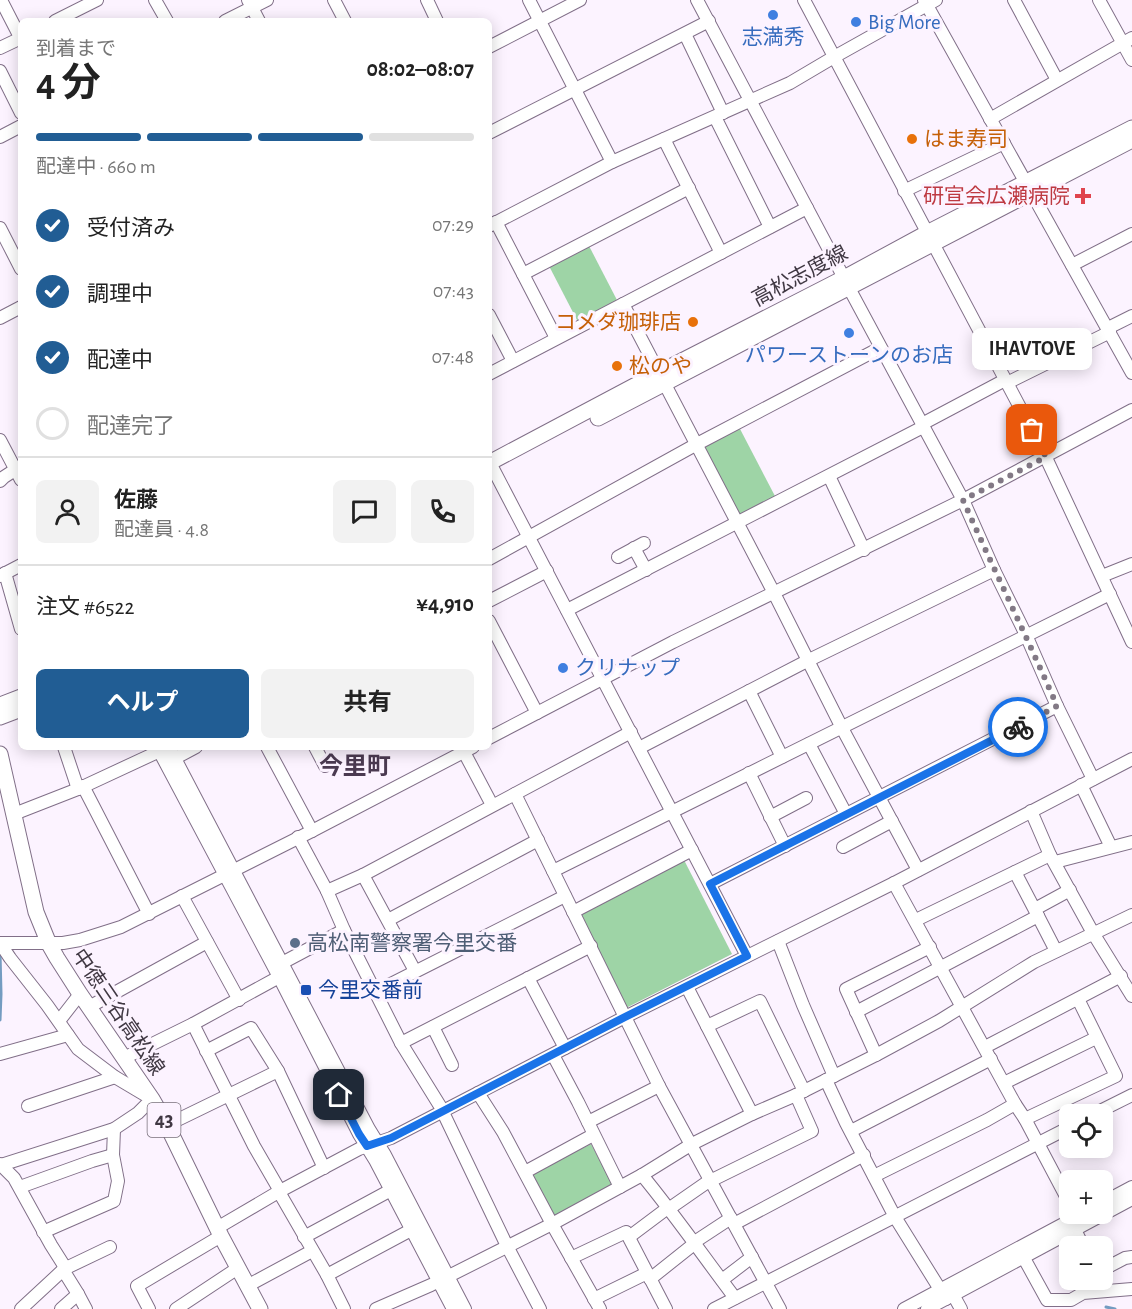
<!DOCTYPE html>
<html lang="ja">
<head>
<meta charset="utf-8">
<style>
	:root { --surface:#fff; --page:#f2f2f2; --text:#222; --muted:#767676; --line:#e0e0e0; --accent:#215d94 }
	body { margin:0; font-family:"Alegreya Sans","Noto Sans JP",sans-serif; background:var(--page); color:var(--text); height:100vh; display:flex; flex-direction:column; font-size:22px; white-space:nowrap }
	* { box-sizing:border-box; margin:0 }
	p { font-size:20px; color:var(--muted) }
	.icon { flex:none; width:33px; height:33px; fill:none; stroke:currentColor; stroke-width:2; stroke-linecap:round; stroke-linejoin:round }
	.map { position:relative; flex:1; overflow:hidden }
	.details { position:absolute; left:18px; top:18px; width:474px; height:732px; display:flex; flex-direction:column; background:var(--surface); border-radius:9px; box-shadow:0 3px 15px #0003 }
	.details>* { flex:none }
	.controls { position:absolute; left:1059px; top:1104px; display:grid; gap:12px }
	.controls a { display:grid; place-items:center; width:54px; height:54px; border-radius:9px; background:var(--surface); box-shadow:0 3px 15px #0003; font-size:30px }
	.pin { position:absolute; display:grid; place-items:center; width:51px; height:51px; color:#fff; margin:-26px; border-radius:12px; box-shadow:0 3px 9px #0006 }
	.courier { position:absolute; display:grid; place-items:center; width:60px; height:60px; margin:-30px; border:4px solid #1a73e8; border-radius:50%; background:#fff; color:#222; box-shadow:0 2px 8px #0007 }
	.bubble { position:absolute; height:42px; border-radius:9px; background:var(--surface); box-shadow:0 3px 15px #0003; font-size:20px; font-weight:700; line-height:42px; text-align:center }
	.headline em { font-style:normal; font-weight:700 }
	.headline div { display:flex; flex-direction:column-reverse }
	.headline { display:flex; align-items:center; justify-content:space-between; height:102px; padding:0 18px }
	h1 { font-size:39px; font-weight:700; line-height:45px }
	.bar { display:grid; grid-template-columns:repeat(4,1fr); gap:9px 6px; align-content:center; height:72px; padding:0 18px }
	.bar i { height:8px; border-radius:4px; background:var(--line) }
	.bar .selected { background:var(--accent) }
	.bar p { grid-column:span 4 }
	.line { display:flex; align-items:center; gap:15px; padding:0 18px; border-top:2px solid var(--line) }
	.line div { flex:1 }
	.round { display:grid; place-items:center; flex:none; width:63px; height:63px; border-radius:9px; background:var(--page) }
	ol { padding:0 18px; list-style:none }
	li { display:flex; align-items:center; gap:18px; height:66px }
	li p { margin-inline-start:auto }
	li .icon { padding:6px; border-radius:50%; background:var(--accent); color:#fff; stroke-width:4 }
	li:last-child { color:var(--muted) }
	li i { width:33px; height:33px; border:3px solid var(--line); border-radius:50% }
	.cta { display:flex; gap:12px; margin-top:auto; padding:12px 18px }
	.cta a { flex:1; height:69px; border-radius:9px; background:var(--accent); color:#fff; font-size:24px; font-weight:700; line-height:69px; text-align:center }
	.cta a+a { background:var(--page); color:var(--text) }
	.map>svg:first-child { display:block }
	.green { fill:#9ed4a6 }
	.lines { fill:none; stroke-linecap:round; stroke-linejoin:round }
	.stream { stroke:#749cc1; stroke-width:3 }
	.minor-casing { stroke:#816f88; stroke-width:14 }
	.major-casing { stroke:#816f88; stroke-width:17 }
	.minor { stroke:#fff; stroke-width:12 }
	.major { stroke:#fff; stroke-width:15 }
	.done { stroke:#827985; stroke-width:6; stroke-dasharray:0 10.8 }
	.route { stroke:#1a73e8; stroke-width:8 }
	.shop-dot { fill:#3f7fe0; stroke:#fcf3ff; stroke-width:2 }
	.food-dot { fill:#e8710a; stroke:#fcf3ff; stroke-width:2 }
	.health-dot { fill:#e0444e; stroke:#fcf3ff; stroke-width:2 }
	.service-dot { fill:#5c6f8a; stroke:#fcf3ff; stroke-width:2 }
	.transit-dot { fill:#1a4fb4; stroke:#fcf3ff; stroke-width:2 }
	.labels { text-anchor:middle; dominant-baseline:central; stroke-width:6; stroke-linejoin:round; paint-order:stroke }
	.shield { fill:#fcf3ff; stroke:#78707b; stroke-width:1.5 }
	.shield-label { font-size:20px; font-weight:bold; fill:#403843 }
	.shop-label { font-size:21px; fill:#366cbe; stroke:#fcf3ff; text-anchor:start }
	.food-label { font-size:21px; fill:#c56008; stroke:#fcf3ff; text-anchor:start }
	.health-label { font-size:21px; fill:#be3a42; stroke:#fcf3ff; text-anchor:end }
	.street-label { font-size:21px; fill:#403843; stroke:#fcf3ff }
	.service-label { font-size:21px; fill:#4e5e75; stroke:#fcf3ff; text-anchor:start }
	.transit-label { font-size:21px; fill:#164399; stroke:#fcf3ff; text-anchor:start }
	.quarter-label { font-size:24px; font-weight:bold; fill:#4b3a51; stroke:#fcf3ff }
</style>
</head>
<body>
<div class="map">
<svg width="1132" height="1309" viewBox="0 0 1132 1309">
	<rect width="100%" height="100%" fill="#fcf3ff"/>
	<g class="green">
		<path d="M588,244L618,302L578,322L548,264Z"/>
		<path d="M739,427L776,498L740,517L703,446Z"/>
		<path d="M684,860L732,954L626,1008L578,913Z"/>
		<path d="M591,1144L613,1185L553,1217L530,1174Z"/>
	</g>
	<g class="lines">
		<g class="stream">
			<path d="M0,1020L1,994L0,953"/>
			<path d="M1106,1307L1115,1309"/>
		</g>
		<g class="minor-casing">
			<g id="minor">
				<path d="M1,0L21,39"/>
				<path d="M155,0L167,21"/>
				<path d="M248,0L259,21"/>
				<path d="M334,0L345,21"/>
				<path d="M427,0L437,21"/>
				<path d="M529,0L612,162"/>
				<path d="M697,0L844,278"/>
				<path d="M804,0L1041,447L1132,642"/>
				<path d="M924,0L1132,373"/>
				<path d="M1014,0L1057,80"/>
				<path d="M1099,0L1132,60"/>
				<path d="M55,21L97,0"/>
				<path d="M225,21L267,0"/>
				<path d="M685,34L723,113"/>
				<path d="M489,47L580,0"/>
				<path d="M0,48L21,38"/>
				<path d="M0,71L21,113"/>
				<path d="M715,117L770,227"/>
				<path d="M990,119L1132,38"/>
				<path d="M489,133L709,21"/>
				<path d="M0,137L21,126"/>
				<path d="M664,139L721,253"/>
				<path d="M904,191L1004,143"/>
				<path d="M496,222L556,338"/>
				<path d="M489,226L612,162L790,83L834,57L936,0"/>
				<path d="M0,228L21,269"/>
				<path d="M1072,265L1132,234"/>
				<path d="M523,274L689,188"/>
				<path d="M849,288L963,500L994,570L1026,635L1057,706L1093,779"/>
				<path d="M623,304L774,593L842,728L918,870"/>
				<path d="M489,315L513,361"/>
				<path d="M0,318L21,307"/>
				<path d="M1108,328L1132,316"/>
				<path d="M489,374L807,208"/>
				<path d="M1007,383L1110,332"/>
				<path d="M922,424L1005,380"/>
				<path d="M0,440L21,480"/>
				<path d="M489,461L747,956"/>
				<path d="M829,476L864,550"/>
				<path d="M0,481L4,477L21,466"/>
				<path d="M634,548L646,570"/>
				<path d="M618,557L644,543"/>
				<path d="M489,559L697,444L880,348"/>
				<path d="M5,573L21,629"/>
				<path d="M0,576L21,565"/>
				<path d="M1102,576L1132,564"/>
				<path d="M489,601L547,571"/>
				<path d="M567,610L923,427"/>
				<path d="M489,621L537,713"/>
				<path d="M749,691L782,757"/>
				<path d="M489,738L673,642L963,500L1132,410"/>
				<path d="M809,744L846,814"/>
				<path d="M64,747L78,789"/>
				<path d="M157,747L279,977L359,1134L375,1160L453,1309"/>
				<path d="M169,747L369,1129L385,1155L465,1309"/>
				<path d="M267,747L312,831"/>
				<path d="M315,747L325,766"/>
				<path d="M639,748L807,661L994,570"/>
				<path d="M464,752L492,805"/>
				<path d="M168,762L196,747"/>
				<path d="M749,773L785,846"/>
				<path d="M1081,785L1111,847"/>
				<path d="M83,786L149,914"/>
				<path d="M515,794L659,1086L780,1309"/>
				<path d="M1031,811L1050,855L1093,933L1132,996"/>
				<path d="M14,814L78,789L164,749"/>
				<path d="M770,817L806,798"/>
				<path d="M298,837L327,891L344,930L401,1043L440,1106L507,1246L540,1309"/>
				<path d="M843,847L892,821"/>
				<path d="M1055,862L1132,842"/>
				<path d="M553,871L1110,594"/>
				<path d="M1015,872L1038,916"/>
				<path d="M363,875L415,971"/>
				<path d="M894,883L1015,1104L1025,1119L1070,1204"/>
				<path d="M710,884L1057,706"/>
				<path d="M327,891L363,875L631,732"/>
				<path d="M182,896L239,1000"/>
				<path d="M1035,909L1070,890"/>
				<path d="M573,912L692,850"/>
				<path d="M388,920L538,840"/>
				<path d="M916,920L1050,855"/>
				<path d="M778,941L803,1005L834,1076"/>
				<path d="M0,943H63L80,940L121,927L312,831L473,747"/>
				<path d="M0,943L10,958L47,1005L78,1049L115,1077L152,1099L138,1113L114,1129L1,1165"/>
				<path d="M282,963L344,930"/>
				<path d="M528,978L565,1048"/>
				<path d="M687,987L752,1114"/>
				<path d="M375,992L565,896"/>
				<path d="M89,1007L207,942"/>
				<path d="M856,1012L1038,916L1056,951"/>
				<path d="M59,1021L80,994"/>
				<path d="M193,1024L254,1146L280,1191"/>
				<path d="M707,1026L760,1001L804,1091"/>
				<path d="M433,1027L452,1065"/>
				<path d="M401,1043L591,946"/>
				<path d="M985,1047L1121,976"/>
				<path d="M206,1051L251,1028L278,1071L324,1168"/>
				<path d="M0,1054L68,1035"/>
				<path d="M553,1055L578,1102L620,1187"/>
				<path d="M876,1055L846,989L930,947"/>
				<path d="M124,1058L193,1024L279,977"/>
				<path d="M826,1080L846,1123L895,1217L946,1299"/>
				<path d="M1004,1083L1096,1038"/>
				<path d="M478,1093L503,1132L552,1224L600,1309"/>
				<path d="M28,1106L115,1077"/>
				<path d="M1094,1114L1132,1095"/>
				<path d="M1025,1119L1116,1076L1078,999"/>
				<path d="M588,1122L659,1086"/>
				<path d="M167,1125L278,1071"/>
				<path d="M851,1131L991,1059"/>
				<path d="M0,1164L14,1178L51,1245L63,1264L65,1273L78,1294L86,1309"/>
				<path d="M525,1172L593,1135"/>
				<path d="M642,1175C675,1215 704,1257 735,1298"/>
				<path d="M874,1176L987,1120L1015,1104"/>
				<path d="M20,1187L92,1161L113,1155"/>
				<path d="M279,1192L327,1275L344,1309"/>
				<path d="M1102,1203L1132,1187"/>
				<path d="M670,1208L706,1183L812,1131L796,1095"/>
				<path d="M734,1224L864,1155"/>
				<path d="M1072,1224L1083,1246"/>
				<path d="M217,1228L280,1191L359,1149L391,1138L625,1017L894,883L1132,759"/>
				<path d="M43,1232L114,1201L118,1181L113,1155L114,1129"/>
				<path d="M304,1237L391,1190"/>
				<path d="M629,1237L669,1207"/>
				<path d="M693,1243L731,1218"/>
				<path d="M1020,1251L1047,1300H1071L1083,1293L1132,1289"/>
				<path d="M571,1258L626,1232L666,1309"/>
				<path d="M1102,1270L1125,1258L1132,1257"/>
				<path d="M327,1275L411,1230"/>
				<path d="M650,1279L694,1244"/>
				<path d="M722,1280L752,1257"/>
				<path d="M247,1286L312,1251"/>
				<path d="M950,1289L961,1309"/>
				<path d="M594,1299L647,1273"/>
				<path d="M21,1309L64,1269L110,1247"/>
				<path d="M61,1309L78,1294"/>
				<path d="M149,1309L137,1286L221,1236"/>
				<path d="M176,1309L238,1268"/>
				<path d="M376,1309L431,1285L552,1224L642,1175L692,1144L752,1114L796,1095L876,1055L939,1021L1034,962L1132,915"/>
				<path d="M714,1309L1070,1127"/>
				<path d="M904,1309L1082,1214"/>
				<path d="M927,1309L1132,1199"/>
			</g>
		</g>
		<g class="major-casing">
			<g id="major">
				<path d="M598,418L1132,140"/>
				<path d="M489,463L668,368L844,278L927,233L1132,128"/>
				<path d="M0,705L21,697"/>
				<path d="M0,717L21,709"/>
				<path d="M0,754L36,912L49,944L57,958L80,994L152,1099L167,1125L221,1236L260,1309"/>
			</g>
		</g>
		<use href="#minor" class="minor"/>
		<use href="#major" class="major"/>
	</g>
	<g class="lines">
		<path class="done" d="M1018,727L1057,706C1027,637 994,570 963,500L1046,457L1032,430"/>
		<path class="route" d="M339,1095L359,1134L367,1146L391,1138L625,1017L747,956L710,884L1018,727"/>
	</g>
	<g class="shop-dot">
		<circle cx="773" cy="15" r="6"/>
		<circle cx="856" cy="22" r="6"/>
		<circle cx="849" cy="333" r="6"/>
		<circle cx="563" cy="668" r="6"/>
	</g>
	<g class="food-dot">
		<circle cx="912" cy="139" r="6"/>
		<circle cx="693" cy="322" r="6"/>
		<circle cx="617" cy="366" r="6"/>
	</g>
	<path class="health-dot" d="M1080 187h6v6h6v6h-6v6h-6v-6h-6v-6h6z"/>
	<circle class="service-dot" cx="295" cy="943" r="6"/>
	<rect class="transit-dot" x="300" y="984" width="12" height="12" rx="3"/>
	<g class="labels">
		<rect class="shield" x="147.5" y="1103" width="33" height="34" rx="4.5"/>
		<g class="shield-label">
			<text x="164" y="1120">43</text>
		</g>
		<g class="shop-label">
			<text x="868" y="22">Big More</text>
			<text x="773" y="37" text-anchor="middle">志満秀</text>
			<text x="849" y="355" text-anchor="middle">パワーストーンのお店</text>
			<text x="575" y="668">クリナップ</text>
		</g>
		<g class="food-label">
			<text x="924" y="139">はま寿司</text>
			<text x="681" y="322" text-anchor="end">コメダ珈琲店</text>
			<text x="629" y="366">松のや</text>
		</g>
		<g class="health-label">
			<text x="1070" y="196">研宣会広瀬病院</text>
		</g>
		<g class="street-label">
			<text transform="translate(800 276) rotate(-28)">高松志度線</text>
			<text transform="translate(118 1012) rotate(56)">中徳三谷高松線</text>
		</g>
		<g class="service-label">
			<text x="307" y="943">高松南警察署今里交番</text>
		</g>
		<g class="transit-label">
			<text x="318" y="990">今里交番前</text>
		</g>
		<g class="quarter-label">
			<text x="355" y="767">今里町</text>
		</g>
	</g>
</svg>
<div class="controls">
<a><svg class="icon" aria-label="locate" viewBox="0 0 24 24"><circle cx="12" cy="12" r="6"/><path d="M12 2v4M12 18v4M2 12h4M18 12h4"/></svg></a>
<a>+</a>
<a>−</a>
</div>
<div class="pin" style="left:1032px;top:430px;background:#ea580c"><svg class="icon" aria-label="bag" viewBox="0 0 24 24"><path d="M5 8h14l-1 12H6zM9 8a3 3 0 0 1 6 0"/></svg></div>
<div class="pin" style="left:339px;top:1095px;background:#1f2937"><svg class="icon" aria-label="home" viewBox="0 0 24 24"><path d="M3 11l9-7 9 7M6 9v11h12V9"/></svg></div>
<div class="courier" style="left:1018px;top:727px"><svg class="icon" aria-label="bike" viewBox="0 0 24 24"><circle cx="6" cy="16" r="4"/><circle cx="18" cy="16" r="4"/><path d="M6 16l4-8h5l3 8M10 8l3 8H6M13 5h3"/></svg></div>
<div class="bubble" style="left:972px;top:328px;width:120px">IHAVTOVE</div>
<section class="details">
<div class="headline"><div><h1>4 分</h1><p>到着まで</p></div><em>08:02–08:07</em></div>
<div class="bar"><i class="selected"></i><i class="selected"></i><i class="selected"></i><i></i><p>配達中 · 660 m</p></div>
<ol>
<li><svg class="icon" aria-label="check" viewBox="0 0 24 24"><path d="M5 12l5 5 9-10"/></svg>受付済み<p>07:29</p></li>
<li><svg class="icon" aria-label="check" viewBox="0 0 24 24"><path d="M5 12l5 5 9-10"/></svg>調理中<p>07:43</p></li>
<li><svg class="icon" aria-label="check" viewBox="0 0 24 24"><path d="M5 12l5 5 9-10"/></svg>配達中<p>07:48</p></li>
<li><i></i>配達完了</li>
</ol>
<div class="line" style="height:108px"><a class="round"><svg class="icon" aria-label="person" viewBox="0 0 24 24"><circle cx="12" cy="8" r="4"/><path d="M4 21q1-7 8-7t8 7"/></svg></a><div><b>佐藤</b><p>配達員 · 4.8</p></div><a class="round"><svg class="icon" aria-label="chat" viewBox="0 0 24 24"><path d="M4 5h16v11H9l-5 4z"/></svg></a><a class="round"><svg class="icon" aria-label="phone" viewBox="0 0 24 24"><path d="M5 4h4l2 5-3 2q2 4 5 5l2-3 5 2v4C11 20 4 13 5 4z"/></svg></a></div>
<div class="line" style="height:78px"><div>注文 #6522</div><b>¥4,910</b></div>
<div class="cta"><a>ヘルプ</a><a>共有</a></div>
</section>
</div>
</body>
</html>
